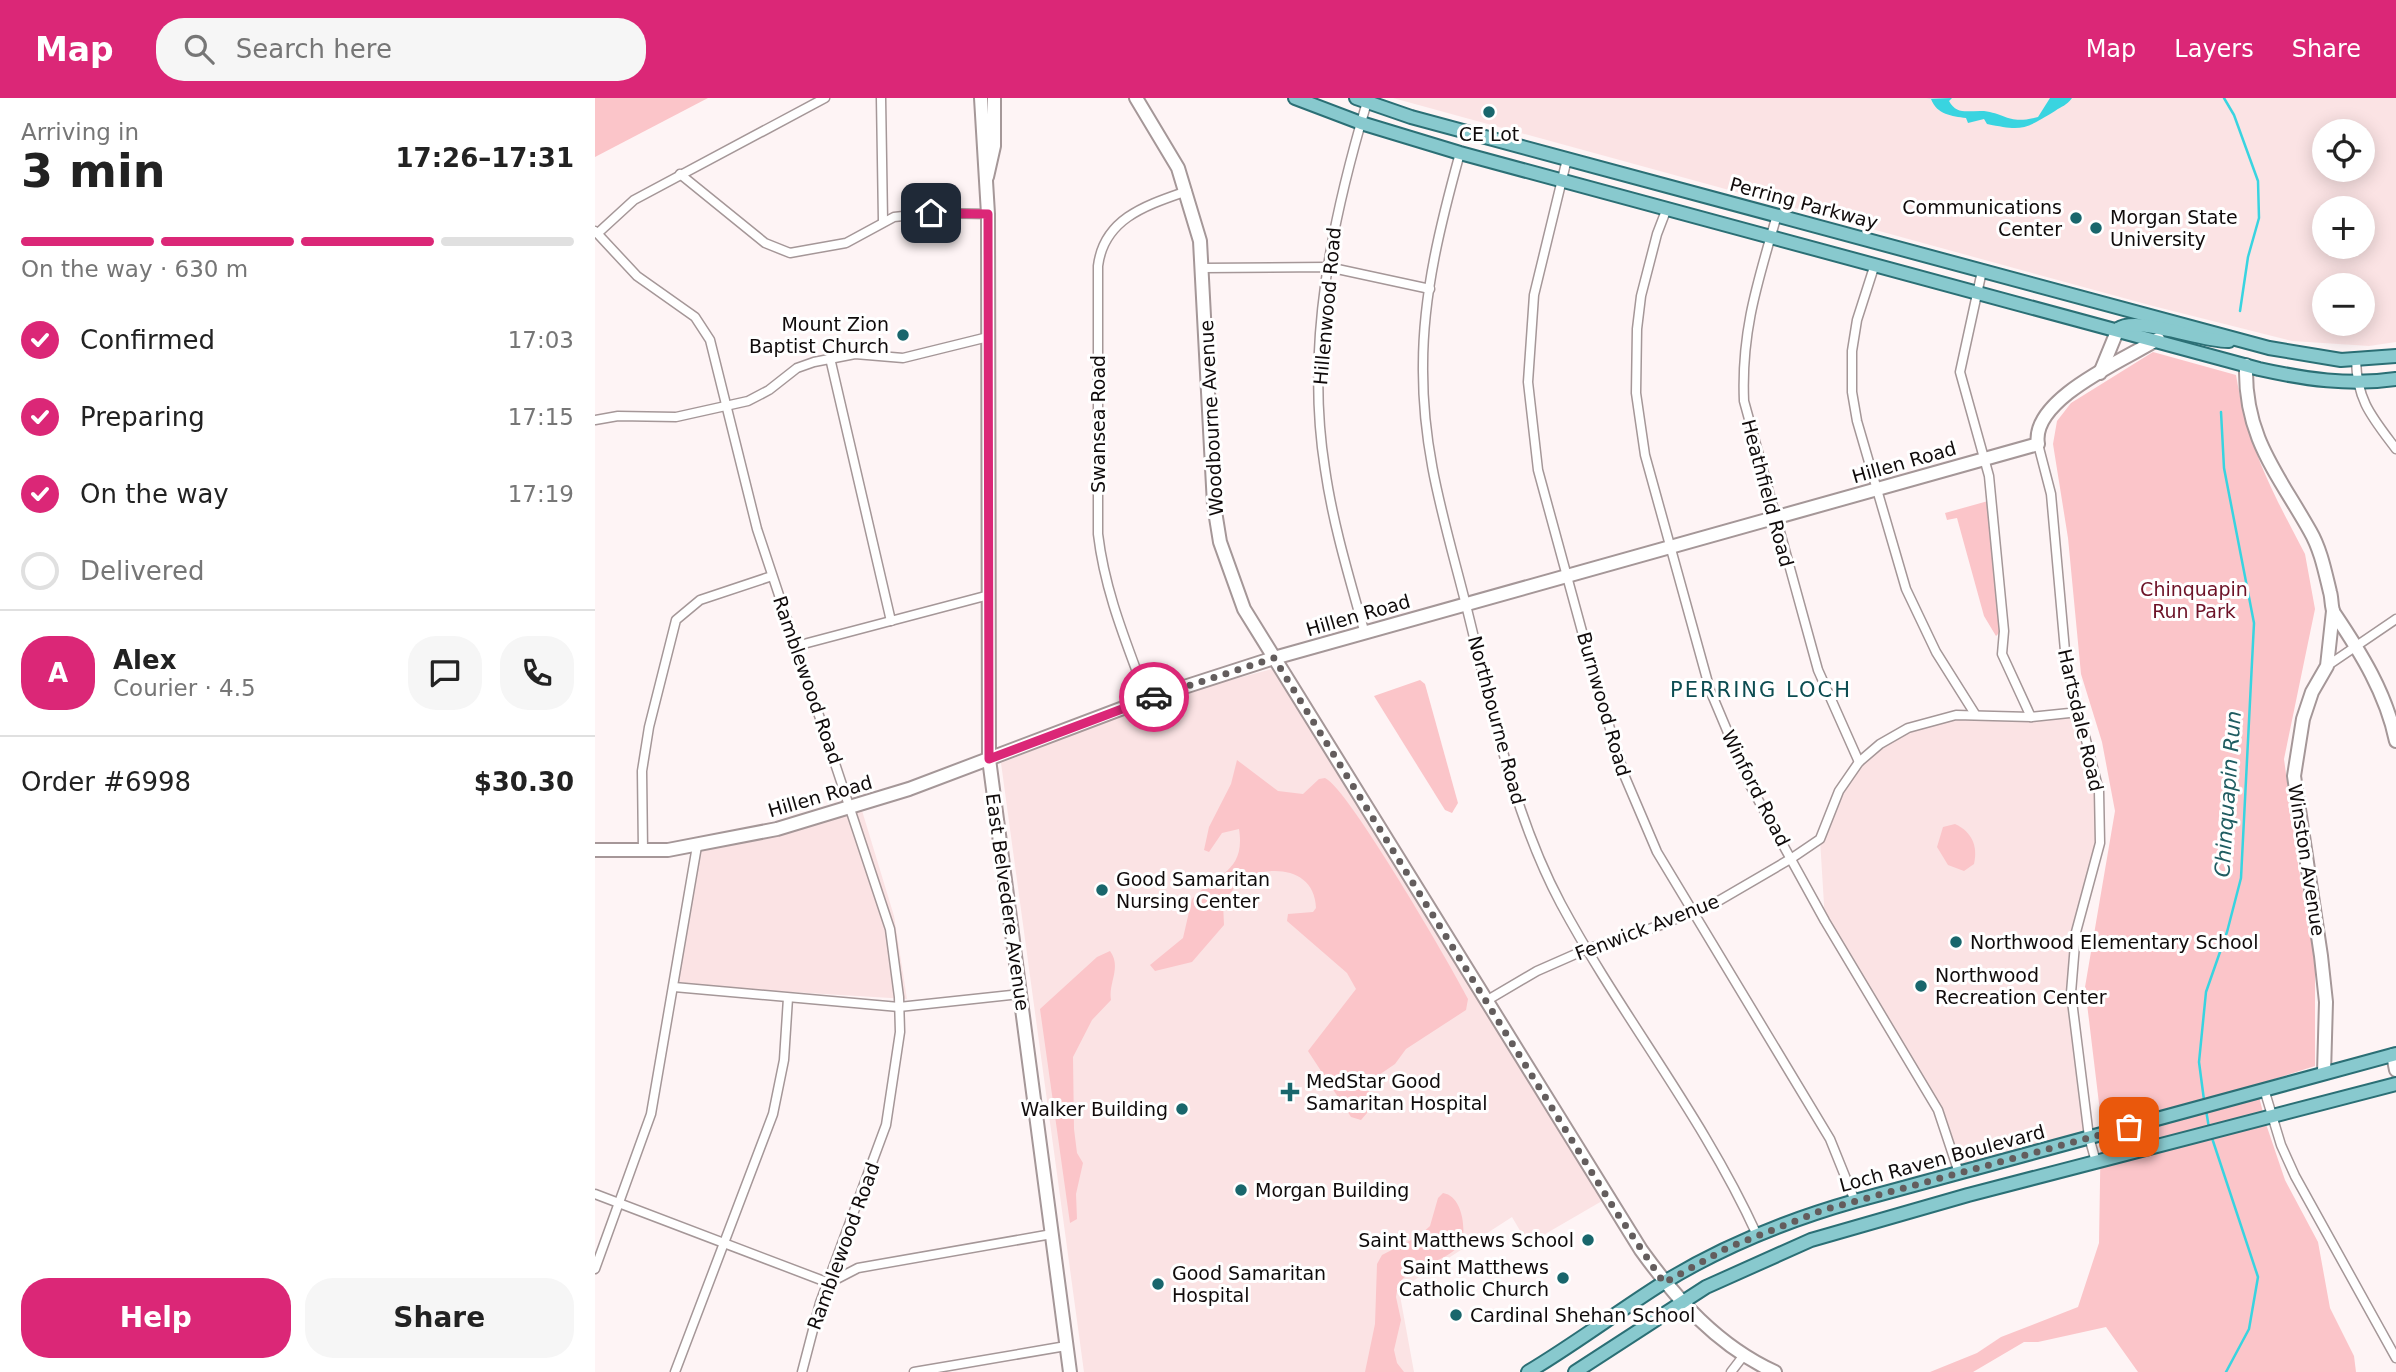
<!DOCTYPE html>
<html lang="en">
<head>
<meta charset="utf-8">
<style>
	:root { --surface:#fff; --page:#f6f6f6; --text:#222; --muted:#767676; --line:#e0e0e0; --accent:#db2777 }
	body { margin:0; font-family:"DejaVu Sans",sans-serif; background:var(--page); color:var(--text); height:100vh; display:flex; flex-direction:column; font-size:26px; white-space:nowrap }
	* { box-sizing:border-box; margin:0 }
	p { font-size:23px; color:var(--muted) }
	.icon { flex:none; width:38px; height:38px; fill:none; stroke:currentColor; stroke-width:2; stroke-linecap:round; stroke-linejoin:round }
	.map { position:relative; flex:1; overflow:hidden }
	.details { display:flex; flex-direction:column; background:var(--surface); width:595px }
	.details>* { flex:none }
	.fabs { position:absolute; left:1717px; top:21px; display:grid; gap:14px }
	.fabs a { display:grid; place-items:center; width:63px; height:63px; border-radius:50%; background:var(--surface); box-shadow:0 4px 18px #0003; font-size:35px }
	.pin { position:absolute; display:grid; place-items:center; width:60px; height:60px; color:#fff; margin:-30px; border-radius:14px; box-shadow:0 4px 10px #0006 }
	.courier { position:absolute; display:grid; place-items:center; width:70px; height:70px; margin:-35px; border:5px solid #db2777; border-radius:50%; background:#fff; color:#222; box-shadow:0 2px 9px #0007 }
	.overview em { font-style:normal; font-weight:700 }
	.overview div { display:flex; flex-direction:column-reverse }
	.overview { display:flex; align-items:center; justify-content:space-between; height:119px; padding:0 21px }
	h1 { font-size:46px; font-weight:700; line-height:52px }
	.bar { display:grid; grid-template-columns:repeat(4,1fr); gap:10px 7px; align-content:center; height:84px; padding:0 21px }
	.bar i { height:9px; border-radius:5px; background:var(--line) }
	.bar .on { background:var(--accent) }
	.bar p { grid-column:span 4 }
	.line { display:flex; align-items:center; gap:18px; padding:0 21px; border-top:2px solid var(--line) }
	.line div { flex:1 }
	.round { display:grid; place-items:center; flex:none; width:74px; height:74px; border-radius:28px; background:var(--page) }
	ol { padding:0 21px; list-style:none }
	li { display:flex; align-items:center; gap:21px; height:77px }
	li p { margin-inline-start:auto }
	li .icon { padding:7px; border-radius:50%; background:var(--accent); color:#fff; stroke-width:4 }
	li:last-child { color:var(--muted) }
	li i { width:38px; height:38px; border:4px solid var(--line); border-radius:50% }
	.primary-button { display:flex; gap:14px; margin-top:auto; padding:14px 21px }
	.primary-button a { flex:1; height:80px; border-radius:28px; background:var(--accent); color:#fff; font-size:28px; font-weight:700; line-height:80px; text-align:center }
	.primary-button a+a { background:var(--page); color:var(--text) }
	header { display:flex; align-items:center; gap:42px; box-sizing:border-box; height:98px; padding:0 35px; background:var(--accent); color:#fff }
	header strong { font-size:33px }
	nav { display:flex; gap:38px; margin-inline-start:auto; font-size:24px }
	.search { width:490px; height:63px; background:var(--page); display:flex; align-items:center; gap:18px; box-sizing:border-box; padding:0 24px; border-radius:28px; color:var(--muted); font-size:26px }
	main { display:flex; flex:1; min-height:0 }
	.map>svg:first-child { display:block }
	.built { fill:#fbe3e4; fill-rule:evenodd }
	.green { fill:#fbc5c9 }
	.water { fill:#39d4e0 }
	.lines { fill:none; stroke-linecap:round; stroke-linejoin:round }
	.stream { stroke:#39d4e0; stroke-width:2.5 }
	.street-casing { stroke:#a59798; stroke-width:11 }
	.secondary-casing { stroke:#a59798; stroke-width:16 }
	.primary-casing { stroke:#2b6f75; stroke-width:16 }
	.street { stroke:#fff; stroke-width:8 }
	.secondary { stroke:#fff; stroke-width:12 }
	.primary { stroke:#88c9ce; stroke-width:12 }
	.done { stroke:#635d5d; stroke-width:7; stroke-dasharray:0 12.6 }
	.route { stroke:#db2777; stroke-width:9 }
	.poi-dot { fill:#19666c; stroke:#fff; stroke-width:2.5 }
	.labels { text-anchor:middle; dominant-baseline:central; stroke-width:6; stroke-linejoin:round; paint-order:stroke }
	.poi-label { font-size:19px; fill:#100b0b; stroke:#fff; text-anchor:start }
	.street-label { font-size:19px; fill:#100b0b; stroke:#fff }
	.park-label { font-size:19px; fill:#6d1227; stroke:#fff }
	.neighbourhood-label { font-size:21px; letter-spacing:2px; fill:#0c4c51; stroke:#fff }
	.water-label { font-size:21px; font-style:italic; fill:#1f5c61; stroke:#fff }
</style>
</head>
<body>
<header>
<strong>Map</strong>
<div class="search"><svg class="icon" aria-label="search" viewBox="0 0 24 24"><circle cx="10" cy="10" r="6"/><path d="M15 15l6 6"/></svg>Search here</div>
<nav><a>Map</a><a>Layers</a><a>Share</a></nav>
</header>
<main>
<section class="details">
<div class="overview"><div><h1>3 min</h1><p>Arriving in</p></div><em>17:26–17:31</em></div>
<div class="bar"><i class="on"></i><i class="on"></i><i class="on"></i><i></i><p>On the way · 630 m</p></div>
<ol>
<li><svg class="icon" aria-label="check" viewBox="0 0 24 24"><path d="M5 12l5 5 9-10"/></svg>Confirmed<p>17:03</p></li>
<li><svg class="icon" aria-label="check" viewBox="0 0 24 24"><path d="M5 12l5 5 9-10"/></svg>Preparing<p>17:15</p></li>
<li><svg class="icon" aria-label="check" viewBox="0 0 24 24"><path d="M5 12l5 5 9-10"/></svg>On the way<p>17:19</p></li>
<li><i></i>Delivered</li>
</ol>
<div class="line" style="height:126px"><b class="round" style="background:var(--accent);color:#fff">A</b><div><b>Alex</b><p>Courier · 4.5</p></div><a class="round"><svg class="icon" aria-label="chat" viewBox="0 0 24 24"><path d="M4 5h16v11H9l-5 4z"/></svg></a><a class="round"><svg class="icon" aria-label="phone" viewBox="0 0 24 24"><path d="M5 4h4l2 5-3 2q2 4 5 5l2-3 5 2v4C11 20 4 13 5 4z"/></svg></a></div>
<div class="line" style="height:91px"><div>Order #6998</div><b>$30.30</b></div>
<div class="primary-button"><a>Help</a><a>Share</a></div>
</section>
<div class="map">
<svg width="1801" height="1274" viewBox="0 0 1801 1274">
	<rect width="100%" height="100%" fill="#fef4f5"/>
	<g class="built">
		<path d="M798,0H1801V244L1774,248L1697,243L1558,208ZM1729,33H1768V72H1729ZM1729,110H1768V149H1729ZM1729,187H1768V226H1729Z"/>
		<path d="M677,571L1007,1103L933,1146L917,1119L804,1192L819,1274H489L406,665L572,599Z"/>
		<path d="M1484,614L1504,693L1505,745L1481,834L1476,895L1494,1039L1364,1075L1352,1033L1230,823L1225,741L1235,715L1264,664L1316,629L1353,619Z"/>
		<path d="M265,706L299,818L312,901L79,887L102,745Z"/>
	</g>
	<g class="green">
		<path d="M0,0H113L0,59Z"/>
		<path d="M1558,254L1641,277C1653,350 1677,393 1710,456L1720,511L1689,661L1703,766L1720,858V968L1661,987L1671,1026L1690,1082L1723,1144L1735,1210L1759,1258L1761,1274H1543L1511,1229L1443,1244H1429L1378,1274H1335L1382,1255L1406,1239L1483,1209L1504,1145L1506,1022L1490,889L1520,713L1507,644L1486,576L1473,440L1458,346L1462,323L1476,305Z"/>
		<path d="M1393,403L1406,533L1401,538L1389,518L1362,420L1352,422L1350,415Z"/>
		<path d="M825,582L830,586L863,705L857,715L850,712L779,598Z"/>
		<path d="M642,662L683,693L708,696L724,681L730,680C753,690 857,869 873,901L871,912L811,951L800,966L781,979L774,991L772,1015L766,1022L756,1019L713,953L761,891L752,875L692,823L693,816L718,814L721,810C720,771 678,766 650,780C643,784 633,798 628,805L629,827L597,864L560,873L555,867L588,840L597,801C620,776 651,775 644,731L627,735L614,754L609,752L614,729L636,686Z"/>
		<path d="M1360,726C1377,734 1383,748 1379,766L1369,773L1353,767L1342,749L1348,729Z"/>
		<path d="M515,853C527,869 513,885 516,902L497,922L478,959L479,1031L482,1055L488,1065L481,1096L482,1121L475,1125L445,911L502,859Z"/>
		<path d="M848,1095C867,1098 871,1129 867,1144C852,1166 819,1165 803,1186L801,1199L806,1222L799,1252L802,1265L809,1274H770L780,1226L782,1166L787,1157L824,1138L835,1128L843,1100Z"/>
	</g>
	<path class="water" d="M1357,0L1354,3C1362,18 1375,12 1389,13C1412,16 1414,27 1443,19L1455,0H1477C1471,8 1467,8 1460,13C1429,32 1427,33 1392,26L1389,21L1373,25L1371,20C1357,18 1342,17 1336,1H1331Z"/>
	<g class="lines">
		<g class="stream">
			<path d="M1629,0L1639,17L1663,83L1664,120L1653,159L1645,213"/>
			<path d="M1609,1002L1604,964L1611,894L1632,834L1646,780L1659,525L1629,370L1626,314"/>
			<path d="M1611,1012L1614,1030"/>
			<path d="M1617,1040L1663,1179L1654,1231L1631,1274"/>
		</g>
		<g class="street-casing">
			<g id="street">
				<path d="M286,0L288,123"/>
				<path d="M865,55C846,124 828,195 828,267C827,355 850,424 871,507C896,607 917,714 966,806C1027,919 1109,1020 1162,1137"/>
				<path d="M972,61L939,197L933,284L943,372L1003,592L1030,679L1062,754L1235,1041L1260,1103"/>
				<path d="M85,76L170,145L195,155L251,145L299,119L336,115L393,116"/>
				<path d="M1072,110L1062,136L1046,198L1042,231L1041,295L1050,357L1115,592L1155,687L1230,823L1343,1012L1364,1075"/>
				<path d="M1182,117C1163,183 1146,233 1149,303L1223,572L1264,664"/>
				<path d="M0,133L42,178L100,219L115,242L162,431L295,831L304,899L305,934L291,1027L225,1205L207,1274"/>
				<path d="M3,135L39,102L230,0"/>
				<path d="M1280,166L1262,222L1257,253V294L1262,323L1311,491L1341,554L1380,616"/>
				<path d="M608,170L733,169L835,191"/>
				<path d="M1387,173L1365,274L1394,378L1409,533L1407,556L1436,619"/>
				<path d="M235,260L296,523"/>
				<path d="M1761,262C1762,303 1777,319 1801,351"/>
				<path d="M0,322L23,318L81,319L153,303L174,292L202,270L219,264L260,256L308,260L393,239"/>
				<path d="M1443,346L1456,396L1471,564L1504,693L1505,745L1481,834L1476,895L1494,1039L1501,1064"/>
				<path d="M770,536C755,482 738,427 730,371C710,247 737,122 772,4"/>
				<path d="M201,548L394,497"/>
				<path d="M1732,568L1801,521"/>
				<path d="M552,601C532,546 510,495 503,436V168C509,120 552,107 592,93"/>
				<path d="M48,753L47,673L54,629L81,522L105,502L177,478"/>
				<path d="M79,889L304,909L425,896"/>
				<path d="M891,903L942,873L992,851L1066,827L1120,805L1197,760L1225,741L1244,693L1264,664L1285,646L1313,630L1361,617L1436,619L1484,614"/>
				<path d="M1669,991L1686,1047L1700,1078L1801,1260"/>
				<path d="M0,1096L234,1185L263,1170L457,1136"/>
				<path d="M0,1171L56,1016L102,748"/>
				<path d="M80,1274L178,1016L189,962L193,900"/>
				<path d="M319,1274L471,1248"/>
				<path d="M1136,1274L1149,1257"/>
			</g>
		</g>
		<g class="secondary-casing">
			<g id="secondary">
				<path d="M386,0L393,116L394,661L475,1274"/>
				<path d="M541,0L583,70L605,143L619,407L625,444L649,511L1046,1152C1082,1202 1123,1248 1180,1274"/>
				<path d="M392,79L399,48V0"/>
				<path d="M1651,267C1649,339 1683,376 1715,433C1726,452 1730,474 1735,494C1737,500 1736,510 1739,515C1766,555 1791,595 1801,643"/>
				<path d="M1505,275L1523,231"/>
				<path d="M0,752H73L182,731L314,691L552,601L679,560L1443,346C1435,301 1531,261 1563,241"/>
				<path d="M1798,957L1801,972"/>
				<path d="M1729,975L1731,904L1726,858L1699,678L1708,621L1717,594L1732,568L1738,513"/>
			</g>
		</g>
		<g class="primary-casing">
			<g id="primary">
				<path d="M700,0L766,25L865,55L1664,271C1709,281 1755,288 1801,281"/>
				<path d="M761,0L816,19L1674,250L1746,262L1801,258"/>
				<path d="M1523,231C1541,217 1607,244 1634,243"/>
				<path d="M933,1274C980,1246 1022,1214 1068,1185C1128,1148 1193,1122 1260,1103L1801,956"/>
				<path d="M980,1274L1111,1189L1216,1142L1373,1097L1801,986"/>
			</g>
		</g>
		<use href="#street" class="street"/>
		<use href="#secondary" class="secondary"/>
		<use href="#primary" class="primary"/>
	</g>
	<g class="lines">
		<path class="done" d="M559,599L679,560L1020,1112L1069,1185L1132,1150L1228,1112L1534,1029"/>
		<path class="route" d="M336,115L393,116L394,661L559,599"/>
	</g>
	<g class="poi-dot">
		<circle cx="894" cy="14" r="7"/>
		<circle cx="1481" cy="120" r="7"/>
		<circle cx="1501" cy="130" r="7"/>
		<circle cx="308" cy="237" r="7"/>
		<circle cx="507" cy="792" r="7"/>
		<circle cx="1361" cy="844" r="7"/>
		<circle cx="1326" cy="888" r="7"/>
		<path d="M691.5 983.5h7v7h7v7h-7v7h-7v-7h-7v-7h7z"/>
		<circle cx="587" cy="1011" r="7"/>
		<circle cx="646" cy="1092" r="7"/>
		<circle cx="993" cy="1142" r="7"/>
		<circle cx="968" cy="1180" r="7"/>
		<circle cx="563" cy="1186" r="7"/>
		<circle cx="861" cy="1217" r="7"/>
	</g>
	<g class="labels">
		<g class="poi-label">
			<text x="894" y="36" text-anchor="middle">CE Lot</text>
			<text x="1467" y="109" text-anchor="end">Communications<tspan x="1467" dy="22">Center</tspan></text>
			<text x="1515" y="119">Morgan State<tspan x="1515" dy="22">University</tspan></text>
			<text x="294" y="226" text-anchor="end">Mount Zion<tspan x="294" dy="22">Baptist Church</tspan></text>
			<text x="521" y="781">Good Samaritan<tspan x="521" dy="22">Nursing Center</tspan></text>
			<text x="1375" y="844">Northwood Elementary School</text>
			<text x="1340" y="877">Northwood<tspan x="1340" dy="22">Recreation Center</tspan></text>
			<text x="711" y="983">MedStar Good<tspan x="711" dy="22">Samaritan Hospital</tspan></text>
			<text x="573" y="1011" text-anchor="end">Walker Building</text>
			<text x="660" y="1092">Morgan Building</text>
			<text x="979" y="1142" text-anchor="end">Saint Matthews School</text>
			<text x="954" y="1169" text-anchor="end">Saint Matthews<tspan x="954" dy="22">Catholic Church</tspan></text>
			<text x="577" y="1175">Good Samaritan<tspan x="577" dy="22">Hospital</tspan></text>
			<text x="875" y="1217">Cardinal Shehan School</text>
		</g>
		<g class="street-label">
			<text transform="translate(1209 105) rotate(15)">Perring Parkway</text>
			<text transform="translate(732 208) rotate(-85)">Hillenwood Road</text>
			<text transform="translate(616 320) rotate(-93)">Woodbourne Avenue</text>
			<text transform="translate(503 326) rotate(-90)">Swansea Road</text>
			<text transform="translate(1309 364) rotate(-16)">Hillen Road</text>
			<text transform="translate(1173 395) rotate(75)">Heathfield Road</text>
			<text transform="translate(763 517) rotate(-16)">Hillen Road</text>
			<text transform="translate(213 582) rotate(71)">Ramblewood Road</text>
			<text transform="translate(1009 606) rotate(74)">Burnwood Road</text>
			<text transform="translate(902 622) rotate(75)">Northbourne Road</text>
			<text transform="translate(1486 622) rotate(77)">Hartsdale Road</text>
			<text transform="translate(1161 690) rotate(63)">Winford Road</text>
			<text transform="translate(225 698) rotate(-16)">Hillen Road</text>
			<text transform="translate(1712 762) rotate(81)">Winston Avenue</text>
			<text transform="translate(413 804) rotate(82)">East Belvedere Avenue</text>
			<text transform="translate(1052 829) rotate(-21)">Fenwick Avenue</text>
			<text transform="translate(1347 1060) rotate(-15)">Loch Raven Boulevard</text>
			<text transform="translate(248 1148) rotate(-70)">Ramblewood Road</text>
		</g>
		<g class="park-label">
			<text x="1599" y="491">Chinquapin<tspan x="1599" dy="22">Run Park</tspan></text>
		</g>
		<g class="neighbourhood-label">
			<text x="1166" y="592">PERRING LOCH</text>
		</g>
		<g class="water-label">
			<text transform="translate(1633 696) rotate(-86)">Chinquapin Run</text>
		</g>
	</g>
</svg>
<div class="fabs">
<a><svg class="icon" aria-label="locate" viewBox="0 0 24 24"><circle cx="12" cy="12" r="6"/><path d="M12 2v4M12 18v4M2 12h4M18 12h4"/></svg></a>
<a>+</a>
<a>−</a>
</div>
<div class="pin" style="left:1534px;top:1029px;background:#ea580c"><svg class="icon" aria-label="bag" viewBox="0 0 24 24"><path d="M5 8h14l-1 12H6zM9 8a3 3 0 0 1 6 0"/></svg></div>
<div class="pin" style="left:336px;top:115px;background:#1f2937"><svg class="icon" aria-label="home" viewBox="0 0 24 24"><path d="M3 11l9-7 9 7M6 9v11h12V9"/></svg></div>
<div class="courier" style="left:559px;top:599px"><svg class="icon" aria-label="car" viewBox="0 0 24 24"><path d="M5 17H2v-5l4-1 3-4h7l3 4 3 1v5h-3M9 17h6M6 11h13"/><circle cx="7" cy="17" r="2"/><circle cx="17" cy="17" r="2"/></svg></div>
</div>
</main>
</body>
</html>
